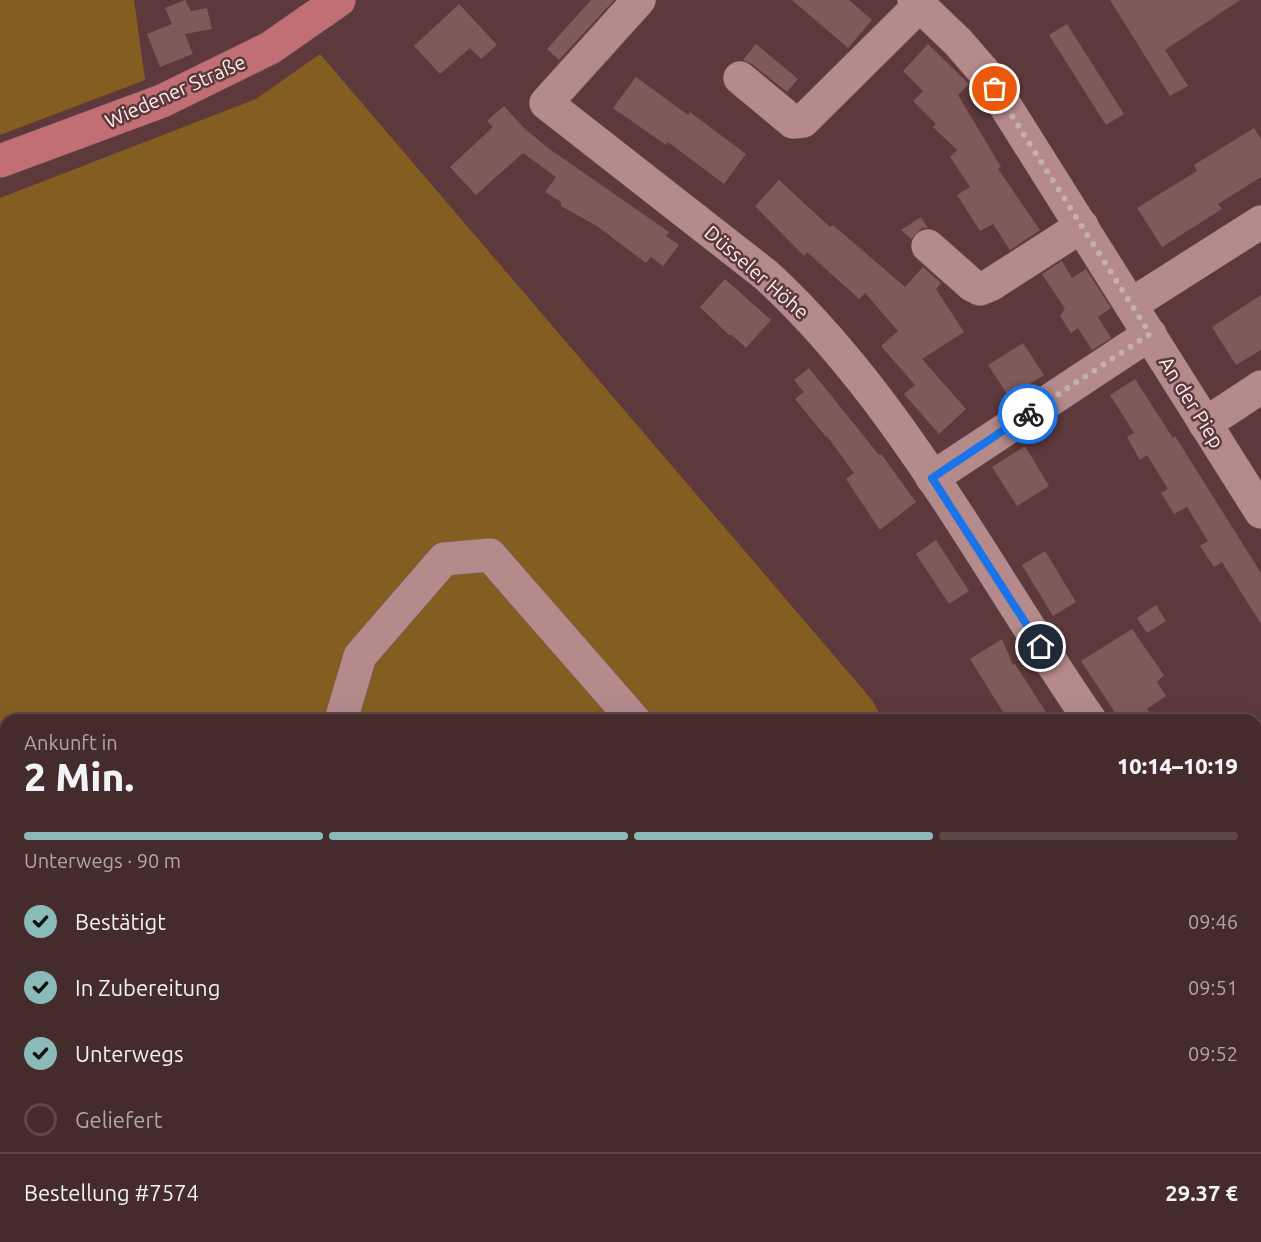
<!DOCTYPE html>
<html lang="de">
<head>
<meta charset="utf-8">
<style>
	:root { --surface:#462b2c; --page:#4d3334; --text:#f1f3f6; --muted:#b0a7a9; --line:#5e4748; --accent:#8bbbb9 }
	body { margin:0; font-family:Ubuntu,sans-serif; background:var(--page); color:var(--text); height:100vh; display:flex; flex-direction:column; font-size:22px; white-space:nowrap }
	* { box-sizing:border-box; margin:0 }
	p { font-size:20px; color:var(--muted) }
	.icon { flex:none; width:33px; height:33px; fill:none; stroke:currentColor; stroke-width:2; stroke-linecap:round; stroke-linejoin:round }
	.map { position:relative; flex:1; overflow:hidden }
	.details { position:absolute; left:0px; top:714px; width:1262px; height:528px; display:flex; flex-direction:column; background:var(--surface); border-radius:18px 18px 0 0; box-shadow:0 6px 24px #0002,0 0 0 2px var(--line) }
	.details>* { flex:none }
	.pin { position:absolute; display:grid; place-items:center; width:51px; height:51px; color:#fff; margin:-26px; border:3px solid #fff; border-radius:50%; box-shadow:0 2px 6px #0007 }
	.courier { position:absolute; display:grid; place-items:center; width:60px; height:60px; margin:-30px; border:4px solid #1a73e8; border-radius:50%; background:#fff; color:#222; box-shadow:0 2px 8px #0007 }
	.summary em { font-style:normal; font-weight:800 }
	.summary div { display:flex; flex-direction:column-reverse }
	.summary { display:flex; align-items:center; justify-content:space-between; height:102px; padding:0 24px }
	h1 { font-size:39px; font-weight:800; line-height:45px }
	.bar { display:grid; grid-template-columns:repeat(4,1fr); gap:9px 6px; align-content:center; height:72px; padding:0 24px }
	.bar i { height:8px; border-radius:4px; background:var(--line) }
	.bar .on { background:var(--accent) }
	.bar p { grid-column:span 4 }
	.line { display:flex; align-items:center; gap:15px; padding:0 24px; border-top:2px solid var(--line) }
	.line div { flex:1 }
	ol { padding:0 24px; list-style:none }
	li { display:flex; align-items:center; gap:18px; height:66px }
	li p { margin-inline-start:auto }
	li .icon { padding:6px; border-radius:50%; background:var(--accent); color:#111; stroke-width:4 }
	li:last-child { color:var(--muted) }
	li i { width:33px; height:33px; border:3px solid var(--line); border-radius:50% }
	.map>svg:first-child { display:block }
	.green { fill:#845e21 }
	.building { fill:#80595b }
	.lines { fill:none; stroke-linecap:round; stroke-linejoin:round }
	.minor-casing { stroke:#76595b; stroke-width:34 }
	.major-casing { stroke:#76595b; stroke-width:34 }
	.minor { stroke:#b48a8b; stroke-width:33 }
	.major { stroke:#c16e75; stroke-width:33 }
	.done { stroke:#c5afb0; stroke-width:6; stroke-dasharray:0 10.8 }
	.route { stroke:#1a73e8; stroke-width:8 }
	.labels { text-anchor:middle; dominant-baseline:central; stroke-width:5; stroke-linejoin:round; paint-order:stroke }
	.street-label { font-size:20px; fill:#fdefef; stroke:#5d393b }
</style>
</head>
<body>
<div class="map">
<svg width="1261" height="1242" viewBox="0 0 1261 1242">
	<rect width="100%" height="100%" fill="#5d393b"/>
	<g class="green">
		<path d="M0,0H134L145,80L0,135Z"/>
		<path d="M320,54L872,700L883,720H6V753L0,750V198L256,99Z"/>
		<path d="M1261,1113V1183L1256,1184V1115Z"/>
		<path d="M327,1236H1151L1154,1242H330Z"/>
	</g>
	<g class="building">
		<path d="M185,0L191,11L207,8L212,29L185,34L193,54L160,67L147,34L172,24L165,8Z"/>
		<path d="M591,0H614L559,60L547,49Z"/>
		<path d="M792,0H849L872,20L848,48Z"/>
		<path d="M1110,0H1240L1165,50L1188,86L1170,96Z"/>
		<path d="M459,4L497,45L481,59L470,48L440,74L414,46Z"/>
		<path d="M1067,24L1124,114L1106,125L1049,35Z"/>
		<path d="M756,44L798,79L787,92L752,64L743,60Z"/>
		<path d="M928,44L969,84L958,95L1001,167L998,169L1040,230L1010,250L993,224L980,231L957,195L970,187L950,157L957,150L933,127L936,124L913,101L923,91L903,71Z"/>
		<path d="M636,77L688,115L690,112L746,154L724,184L668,142L666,145L613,108Z"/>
		<path d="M504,106L525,129L548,148L669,232L666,236L679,245L663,266L651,257L646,263L597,226L561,206V202L545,192L556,177L523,153L476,195L450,167L493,127L487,121Z"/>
		<path d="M1254,128L1261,139V177L1218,204L1222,209L1162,247L1137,208L1197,171L1194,165Z"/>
		<path d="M779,180L830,227L833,225L905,287L923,267L941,283L936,289L964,332L922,359L966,409L939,434L904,394L915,385L881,346L898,331L865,293L859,299L807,252L804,256L755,206Z"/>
		<path d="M921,217L928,228H922L911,239L901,230Z"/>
		<path d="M1062,261L1072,278L1086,269L1111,308L1098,317L1111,338L1092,350L1078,328L1071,333L1060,316L1065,309L1042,274Z"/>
		<path d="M725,279L771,320L746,348L732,335H729L700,307Z"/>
		<path d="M1261,295V350L1236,365L1212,327Z"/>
		<path d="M1023,343L1044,375L1009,397L988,365Z"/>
		<path d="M809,368L879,455L881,454L916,502L880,530L846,479L854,473L827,436L826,437L795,399L804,392L794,380Z"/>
		<path d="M1135,379L1173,438L1175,436L1261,573V624L1222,562L1214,567L1200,546L1208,541L1187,507L1174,514L1161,493L1168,489L1147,455L1140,460L1127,437L1134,433L1110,395Z"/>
		<path d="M1025,446L1049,486L1017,506L992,467Z"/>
		<path d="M936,540L969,591L949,604L916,554Z"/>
		<path d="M1045,551L1076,602L1053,616L1022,565Z"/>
		<path d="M1156,605L1166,621L1147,633L1137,618Z"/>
		<path d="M1132,629L1164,675L1157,682L1166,696L1147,709L1154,720H1120L1081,661Z"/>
		<path d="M1002,639L1013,665L1015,664L1051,720H1008L970,659Z"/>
	</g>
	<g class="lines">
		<g class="minor-casing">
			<g id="minor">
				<path d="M639,0L546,103L766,275C900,398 987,571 1090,720"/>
				<path d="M914,0L958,42L984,72L1261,512"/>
				<path d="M740,78L793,122L803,121L920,5"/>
				<path d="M928,246L972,285L980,289L990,285L1082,226"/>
				<path d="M1132,304L1261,222"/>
				<path d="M1205,424L1261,387"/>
				<path d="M932,478L1150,334"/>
				<path d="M341,720L360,656L444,559L490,555L634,720"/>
				<path d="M0,782L6,785"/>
				<path d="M1256,915L1261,909"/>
				<path d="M1256,947L1261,957"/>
				<path d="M0,978L6,979"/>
			</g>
		</g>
		<g class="major-casing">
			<path id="major" d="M0,161L162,101L270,48L339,0"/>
		</g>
		<use href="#minor" class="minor"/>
		<use href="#major" class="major"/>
	</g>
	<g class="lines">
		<path class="done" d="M995,89L1150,334L1028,414"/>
		<path class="route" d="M1028,414L932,478L1041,647"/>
	</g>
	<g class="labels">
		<g class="street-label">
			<text transform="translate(175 91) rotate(-24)">Wiedener Straße</text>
			<text transform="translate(757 272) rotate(41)">Düsseler Höhe</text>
			<text transform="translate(1192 402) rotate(58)">An der Piep</text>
		</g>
	</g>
</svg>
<div class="pin" style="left:995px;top:89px;background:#ea580c"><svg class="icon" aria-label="bag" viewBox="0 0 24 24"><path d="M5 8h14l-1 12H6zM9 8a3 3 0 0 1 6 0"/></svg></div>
<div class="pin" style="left:1041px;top:647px;background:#1f2937"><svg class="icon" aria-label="home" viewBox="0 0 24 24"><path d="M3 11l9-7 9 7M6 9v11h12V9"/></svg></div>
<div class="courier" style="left:1028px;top:414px"><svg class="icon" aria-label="bike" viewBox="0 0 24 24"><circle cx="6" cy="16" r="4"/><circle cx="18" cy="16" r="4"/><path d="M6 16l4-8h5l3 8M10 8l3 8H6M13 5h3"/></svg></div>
<section class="details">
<div class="summary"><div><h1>2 Min.</h1><p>Ankunft in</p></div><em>10:14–10:19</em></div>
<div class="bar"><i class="on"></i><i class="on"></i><i class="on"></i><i></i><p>Unterwegs · 90 m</p></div>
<ol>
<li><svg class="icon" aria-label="check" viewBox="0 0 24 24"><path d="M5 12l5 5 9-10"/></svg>Bestätigt<p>09:46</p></li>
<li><svg class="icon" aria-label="check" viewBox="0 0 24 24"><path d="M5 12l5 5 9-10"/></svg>In Zubereitung<p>09:51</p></li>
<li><svg class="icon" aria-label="check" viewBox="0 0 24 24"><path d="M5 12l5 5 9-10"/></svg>Unterwegs<p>09:52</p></li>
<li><i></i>Geliefert</li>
</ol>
<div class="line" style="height:78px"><div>Bestellung #7574</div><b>29.37 €</b></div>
</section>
</div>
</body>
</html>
